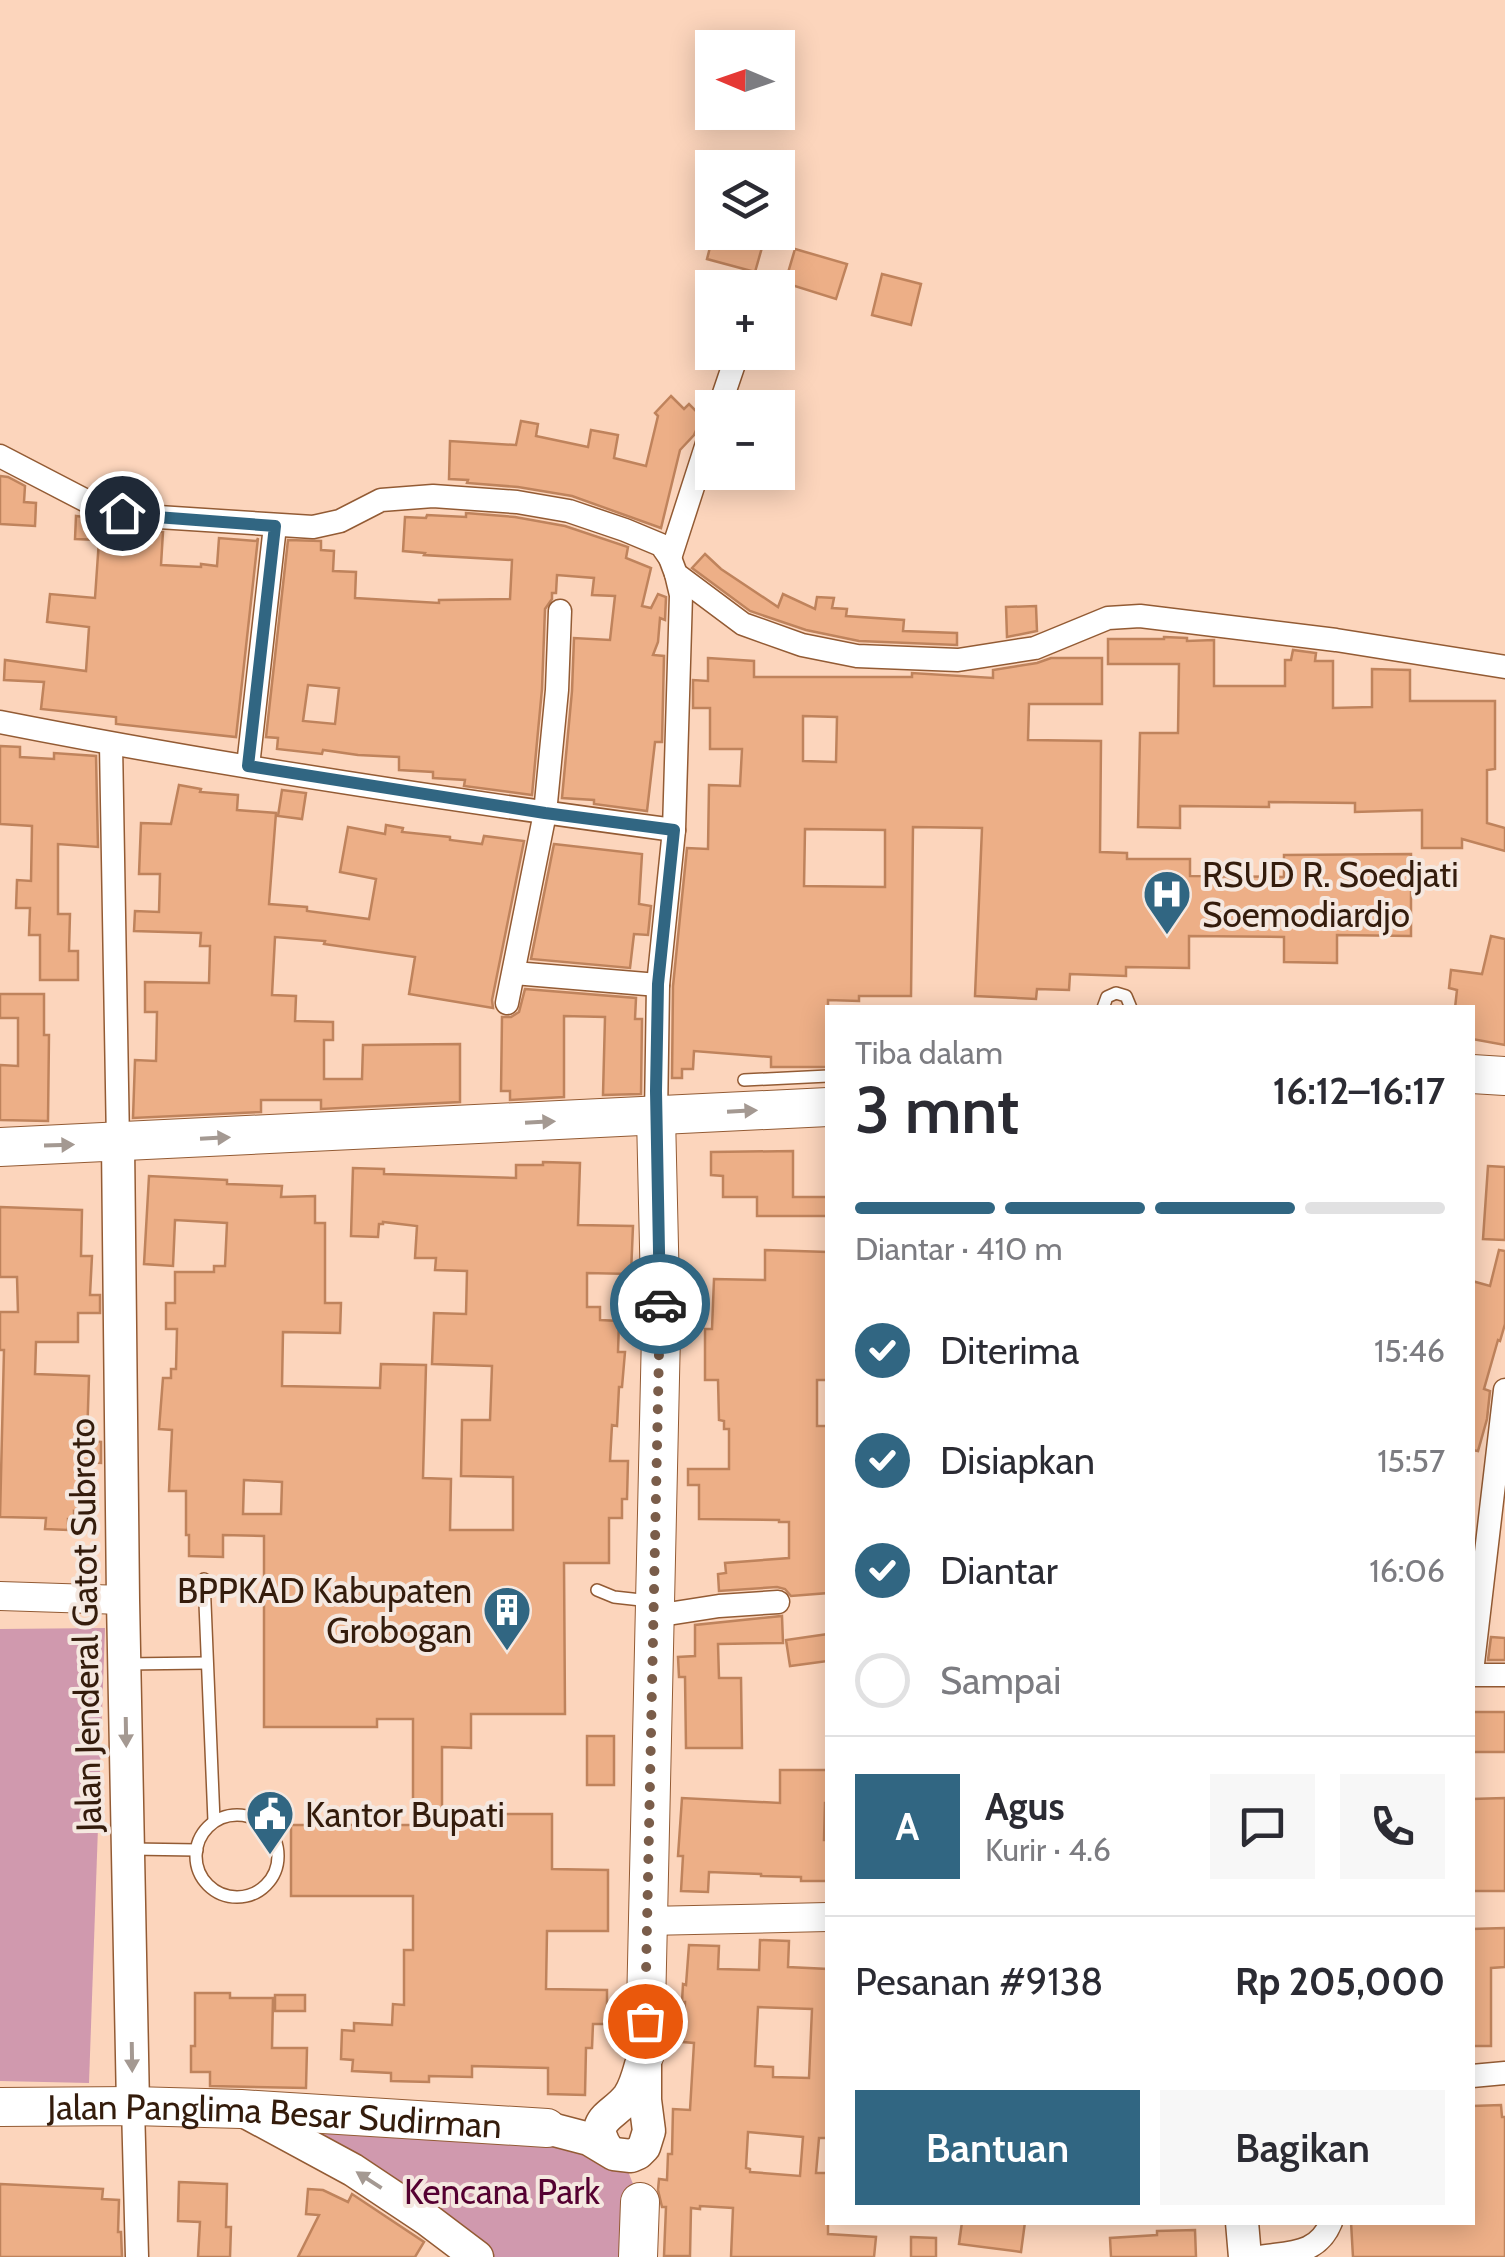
<!DOCTYPE html>
<html lang="id">
<head>
<meta charset="utf-8">
<style>
	:root { --surface:#fff; --page:#f7f7f7; --text:#2b2b33; --muted:#7c7c81; --line:#e1e1e2; --accent:#316682 }
	body { margin:0; font-family:Cabin,sans-serif; background:var(--page); color:var(--text); height:100vh; display:flex; flex-direction:column; font-size:38px; white-space:nowrap }
	* { box-sizing:border-box; margin:0 }
	p { font-size:32px; color:var(--muted) }
	.icon { flex:none; width:55px; height:55px; fill:none; stroke:currentColor; stroke-width:2; stroke-linecap:round; stroke-linejoin:round }
	.map { position:relative; flex:1; overflow:hidden }
	.sheet { position:absolute; left:825px; top:1005px; width:650px; height:1220px; display:flex; flex-direction:column; background:var(--surface); border-radius:0px; box-shadow:0 5px 25px #0003 }
	.sheet>* { flex:none }
	.needle { width:65px; rotate:272deg }
	.tools { position:absolute; left:695px; top:30px; display:grid; gap:20px }
	.tools a { display:grid; place-items:center; width:100px; height:100px; border-radius:0px; background:var(--surface); box-shadow:0 5px 25px #0003; font-size:50px }
	.pin { position:absolute; display:grid; place-items:center; width:85px; height:85px; color:#fff; margin:-42px; border:5px solid #fff; border-radius:50%; box-shadow:0 2px 10px #0007 }
	.courier { position:absolute; display:grid; place-items:center; width:100px; height:100px; margin:-50px; border:8px solid #316682; border-radius:50%; background:#fff; color:#222; box-shadow:0 2px 12px #0007 }
	.headline em { font-style:normal; font-weight:600 }
	.headline div { display:flex; flex-direction:column-reverse }
	.headline { display:flex; align-items:center; justify-content:space-between; height:170px; padding:0 30px }
	h1 { font-size:65px; font-weight:600; line-height:75px }
	.bar { display:grid; grid-template-columns:repeat(4,1fr); gap:15px 10px; align-content:center; height:120px; padding:0 30px }
	.bar i { height:12px; border-radius:8px; background:var(--line) }
	.bar .active { background:var(--accent) }
	.bar p { grid-column:span 4 }
	.line { display:flex; align-items:center; gap:25px; padding:0 30px; border-top:2px solid var(--line) }
	.line div { flex:1 }
	.round { display:grid; place-items:center; flex:none; width:105px; height:105px; border-radius:0px; background:var(--page) }
	ol { padding:0 30px; list-style:none }
	li { display:flex; align-items:center; gap:30px; height:110px }
	li p { margin-inline-start:auto }
	li .icon { padding:10px; border-radius:50%; background:var(--accent); color:#fff; stroke-width:4 }
	li:last-child { color:var(--muted) }
	li i { width:55px; height:55px; border:5px solid var(--line); border-radius:50% }
	.cta { display:flex; gap:20px; margin-top:auto; padding:20px 30px }
	.cta a { flex:1; height:115px; border-radius:0px; background:var(--accent); color:#fff; font-size:40px; font-weight:600; line-height:115px; text-align:center }
	.cta a+a { background:var(--page); color:var(--text) }
	.map>svg:first-child { display:block }
	.green { fill:#d099ae }
	.building { fill:#edaf87; stroke:#bf835c; stroke-width:2.5; fill-rule:evenodd }
	.lines { fill:none; stroke-linecap:round; stroke-linejoin:round }
	.service-casing { stroke:#935b34; stroke-width:14 }
	.minor-casing { stroke:#935b34; stroke-width:25 }
	.tertiary-casing { stroke:#935b34; stroke-width:30 }
	.secondary-casing { stroke:#935b34; stroke-width:35 }
	.primary-casing { stroke:#935b34; stroke-width:40 }
	.service { stroke:#fff; stroke-width:11 }
	.minor { stroke:#fff; stroke-width:22 }
	.tertiary { stroke:#fff; stroke-width:28 }
	.secondary { stroke:#fff; stroke-width:32 }
	.primary { stroke:#fff; stroke-width:38 }
	.oneway { fill:#a49992 }
	.done { stroke:#7a5d4a; stroke-width:10; stroke-dasharray:0 18 }
	.route { stroke:#316682; stroke-width:12 }
	.labels { text-anchor:middle; dominant-baseline:central; stroke-width:8; stroke-linejoin:round; paint-order:stroke }
	.poi-label { font-size:35px; fill:#341c0c; stroke:#f5e8e0; text-anchor:start }
	.street-label { font-size:35px; fill:#341c0c; stroke:#f5e8e0 }
	.park-label { font-size:35px; fill:#550131; stroke:#f5e8e0 }
</style>
</head>
<body>
<div class="map">
<svg width="1505" height="2257" viewBox="0 0 1505 2257">
	<rect width="100%" height="100%" fill="#fcd5bc"/>
	<g class="green">
		<path d="M105,1628L89,2083L0,2081V1629Z"/>
		<path d="M245,2110L547,2128L626,2166L640,2202L638,2257H480Z"/>
	</g>
	<g class="building">
		<path d="M714,232H749L765,237L755,272L707,259Z"/>
		<path d="M795,249L847,264L836,299L785,283Z"/>
		<path d="M882,274L921,284L911,325L872,315Z"/>
		<path d="M671,396L684,409L689,404L702,417L694,435L680,450L661,528L572,496L518,487L467,483L468,480L449,479L450,441L516,445L521,421L538,424L536,436L588,447L591,430L618,435L614,458L646,466L658,416L655,413Z"/>
		<path d="M0,476L8,477L25,486L24,502L36,503L35,526L0,524Z"/>
		<path d="M466,513L515,517L565,526L628,547L626,558L651,568L642,606L651,608L658,594L666,597L665,620L660,618L658,642L653,655L664,656L662,742H655L647,811L594,804V800L562,798L572,691L574,638L610,640L615,596L592,595L594,578L557,575L556,593H552V599L545,609L542,689L532,795L464,786L465,780L433,778V772L399,770V757L358,755L323,750L322,754L277,749L278,738L266,737L288,540L321,541V550L334,551L333,571L356,572L355,598L439,603V600L510,599L512,560L424,555L425,553L403,551L405,517L426,518L427,515L466,517ZM308,685L339,688L335,724L303,721Z"/>
		<path d="M76,516L84,517L99,524L163,532L161,565L201,567V564L217,566L219,538L257,541L258,538L236,737L116,724V717L41,709L44,682L4,680L5,660L86,671L89,627L47,622L50,594L95,598L99,540L75,539Z"/>
		<path d="M705,554L721,569L778,607L783,594L815,609L817,597L834,598L832,608L847,609L846,616L904,620L903,631L957,633V645L859,641L806,630L750,611L692,568Z"/>
		<path d="M1036,606L1037,631L1007,637L1006,607Z"/>
		<path d="M1164,637L1187,638V641L1214,640V686H1285V660H1291L1293,650L1316,653L1315,661H1333V708L1372,707V669L1410,670V701H1495V769L1487,770V823L1505,828V851L1462,839V848H1422V810L1355,812V803L1269,802V807L1180,806V828L1138,827L1140,733H1178L1179,664H1108V639H1164Z"/>
		<path d="M708,658L754,661V677H912V673L993,678V670L1037,663L1051,658H1102V704H1029L1028,740L1101,741L1100,852L1127,853V859H1190V876L1284,877V855L1411,854V936L1337,935V963L1284,962V937L1189,936V968L1126,967V976L1070,974L1069,990L1037,989L1036,999L975,996L982,828L913,827L911,996H859V1001L828,1000V1067H771V1057L694,1051L693,1069H682V1078H672L673,986L687,848L708,849L709,785L740,786L742,749H710V708H693V680L708,681ZM803,716L837,717L836,762L803,761ZM805,829L885,830V887L804,886Z"/>
		<path d="M0,746L20,747V757L54,759V753L96,756L98,847L58,844V914H70L69,951H78V980H40V935H29L30,908H16L17,880L31,881L32,826L0,824Z"/>
		<path d="M179,785L201,789L200,792L238,795L237,810L276,813L269,904L307,907V911L369,919L376,879L340,872L348,827L385,834L386,825L403,828L402,832L450,837V840L482,844L484,836L524,841L492,1000L493,1008L409,994L415,957L324,944L325,941L275,937L272,995L296,996L295,1021L333,1022V1040H324V1079H362L363,1045L460,1044V1102L321,1109V1100H261V1112L133,1118L135,1060L156,1061L157,1012H145V982L209,983L210,946H200L201,933L134,931L135,911L159,912L160,874H139L141,823L171,824Z"/>
		<path d="M282,790L306,793L302,819L278,816Z"/>
		<path d="M554,844L642,854L639,904L651,906L648,935L634,934L630,968L531,959Z"/>
		<path d="M1491,936L1505,939V1045L1472,1039V1008H1455L1457,990L1449,988L1451,970L1482,974Z"/>
		<path d="M525,989L636,998L635,1019H642L641,1094L603,1095L605,1017L564,1016V1097L510,1100V1091H501L502,1017H511L519,1012Z"/>
		<path d="M0,994H44V1035H49L48,1121L0,1120V1065L18,1066V1018H0Z"/>
		<path d="M793,1151V1197H828V1216H757V1197H723V1176L711,1175V1152Z"/>
		<path d="M543,1162L580,1163L578,1225L633,1226L631,1274L587,1273V1307H600V1320L619,1321L618,1352H625L622,1387H619L617,1426L612,1425L610,1461H628L627,1499H622V1518H609V1563H564L565,1714H471V1748L442,1747V1824H501V1814H552V1869L608,1870V1931H547L546,1989L607,1990V2024H593L592,2048H586L585,2095L548,2094V2068L472,2066V2077L429,2076V2082L391,2081V2073L352,2071L353,2060L341,2059L342,2030L354,2031V2023L392,2025L393,2004L404,2005V1950H413V1896H291V1825H413V1719H377V1727H264V1536L223,1535V1557L189,1556V1535H186V1491H169L172,1430L159,1429L163,1378H171V1369H176L177,1329H166V1303H175V1272H214V1266H225L227,1223L175,1220L173,1266L144,1264L149,1176L227,1180V1184L282,1186L281,1197L315,1196V1223H325V1303H341L340,1333L283,1332L282,1386L380,1388L381,1364L426,1365L423,1478L451,1479L450,1530H513V1477L461,1476L462,1420H490L492,1366L432,1364L434,1313L466,1314L467,1271L435,1270L436,1258H415L417,1226L383,1222V1224H379L378,1237L351,1236L353,1168L384,1169V1174L516,1178V1165H543ZM244,1480L282,1482L281,1514H243Z"/>
		<path d="M1488,1166L1505,1167V1240L1483,1239Z"/>
		<path d="M0,1207L82,1210L81,1256H92L90,1295H100V1313H78V1342H36L35,1374L89,1376L87,1441L101,1442V1463L83,1462L82,1512L74,1511V1519H68V1530L45,1529L46,1518L0,1517L4,1350H0V1312H18L17,1277H0Z"/>
		<path d="M765,1250L828,1252V1380H817V1426H828V1593L791,1596L785,1589L777,1587L719,1591L718,1574L726,1573L725,1563L789,1558V1522H779V1520L699,1519V1485H688V1469H729V1429H724V1421L719,1420L718,1380H705V1329H712L714,1279L765,1280Z"/>
		<path d="M1499,1250L1505,1251V1324L1500,1341L1498,1340L1484,1389L1490,1391L1487,1419L1478,1451L1472,1450V1281L1490,1286Z"/>
		<path d="M782,1616L783,1643L718,1644L719,1678H741L742,1748H686L685,1677H679L678,1657L695,1656V1625Z"/>
		<path d="M828,1634V1661L790,1666L786,1640Z"/>
		<path d="M1491,1637L1505,1638V1660H1488Z"/>
		<path d="M1473,1712H1505V1752H1472Z"/>
		<rect x="587" y="1736" width="27" height="49"/>
		<path d="M780,1770H828V1803H825L824,1840H828V1881H801V1877L761,1876V1874L709,1872L708,1892L681,1891L683,1856H678L682,1798L780,1803Z"/>
		<path d="M1505,1798V1891H1472V1799Z"/>
		<path d="M1505,1928V1967L1491,1968V2046H1472V1929Z"/>
		<path d="M760,1940L789,1941L788,1967L828,1969V2138H819L816,2173H828V2234L876,2237L874,2257H731L733,2208L700,2206V2209L691,2208L690,2256H664L666,2207H662L658,2190L659,2179L667,2180L668,2154H672L673,2109L690,2110L694,2043L683,2042L685,2002H682L683,1984L686,1985L689,1945L719,1946L718,1969L759,1970ZM758,2007L812,2009L809,2078L773,2077V2067L755,2066ZM748,2132L803,2137L800,2176L750,2172V2169L746,2168Z"/>
		<path d="M195,1993H230V1998H273L272,2048H307L306,2088L210,2086V2072H191V2046H195Z"/>
		<rect x="275" y="1995" width="30" height="16"/>
		<path d="M1501,2105L1502,2117H1505V2257H1353L1351,2222H1472V2106Z"/>
		<path d="M179,2182L227,2184L226,2227H231L230,2257H198L200,2222L178,2221Z"/>
		<path d="M0,2184L103,2189L102,2199L119,2200L118,2232H121L122,2257H0Z"/>
		<path d="M308,2189L323,2190L348,2202L352,2194L424,2242L415,2257H298L319,2215L306,2214Z"/>
		<path d="M962,2222H1025L1021,2252L959,2244Z"/>
		<path d="M1195,2230L1196,2257H1111L1110,2238L1157,2235V2231Z"/>
		<path d="M911,2237L936,2238V2257H911Z"/>
	</g>
	<g class="lines">
		<g class="service-casing">
			<g id="service">
				<path d="M1103,1008L1107,997L1116,993L1126,996L1131,1008"/>
				<path d="M744,1080L828,1076"/>
				<path d="M204,1579L214,1821"/>
				<path d="M597,1590L614,1597L650,1601"/>
				<path d="M125,1664L206,1663"/>
				<circle cx="237" cy="1856" r="41"/>
				<path d="M131,1849L197,1850"/>
			</g>
		</g>
		<g class="minor-casing">
			<g id="minor">
				<path d="M719,408L738,352"/>
				<path d="M0,456L102,509L143,516L313,527L340,521L381,500L433,496L517,502L569,511L625,530L661,545L670,558L676,574L743,624L802,645L857,656L958,660L1035,648L1108,618L1140,616L1336,640L1505,667"/>
				<path d="M670,558L712,428"/>
				<path d="M0,722C223,766 449,800 674,830"/>
				<path d="M111,744L118,1143"/>
				<path d="M248,766L275,526"/>
				<path d="M514,973L658,985"/>
				<path d="M507,1003L545,813L557,690L560,611"/>
				<path d="M656,1116L658,985L674,830L681,595L676,574"/>
				<path d="M655,1616L719,1606L778,1602"/>
				<path d="M1472,1672L1505,1390"/>
				<path d="M1472,1675H1505"/>
				<path d="M1472,2076L1505,2073"/>
				<path d="M133,2106L137,2257"/>
				<path d="M1259,2257C1290,2252 1318,2255 1331,2222"/>
			</g>
		</g>
		<g class="tertiary-casing">
			<g id="tertiary">
				<path d="M0,1596L123,1600"/>
				<path d="M647,1921L828,1917"/>
			</g>
		</g>
		<g class="secondary-casing">
			<g id="secondary">
				<path d="M118,1143L123,1600L133,2106"/>
				<path d="M244,2111L353,2170L428,2220L477,2257"/>
				<path d="M547,2128L589,2139L614,2154L631,2156L638,2153L644,2147L649,2131L645,2100V2054"/>
				<path d="M607,2149C587,2119 615,2116 629,2096C635,2087 638,2076 641,2065"/>
				<path d="M1242,2222L1245,2257"/>
			</g>
		</g>
		<g class="primary-casing">
			<g id="primary">
				<path d="M1472,1074L1505,1076"/>
				<path d="M0,1147L828,1107"/>
				<path d="M645,2054L661,1333L656,1116"/>
				<path id="s1" d="M0,2107L133,2106L241,2109L547,2128"/>
				<path d="M638,2257L640,2202"/>
			</g>
		</g>
		<use href="#service" class="service"/>
		<use href="#minor" class="minor"/>
		<use href="#tertiary" class="tertiary"/>
		<use href="#secondary" class="secondary"/>
		<use href="#primary" class="primary"/>
	</g>
	<defs><path id="oneway-solid" d="M-6-.8H1V-3.2L6.5 0L1 3.2V.8H-6Z" transform="scale(2.5)"/></defs>
	<g class="oneway">
		<use href="#oneway-solid" transform="translate(742 1111) rotate(-3)"/>
		<use href="#oneway-solid" transform="translate(540 1122) rotate(-3)"/>
		<use href="#oneway-solid" transform="translate(215 1138) rotate(-3)"/>
		<use href="#oneway-solid" transform="translate(59 1145) rotate(-2)"/>
		<use href="#oneway-solid" transform="translate(126 1732) rotate(89)"/>
		<use href="#oneway-solid" transform="translate(132 2057) rotate(89)"/>
		<use href="#oneway-solid" transform="translate(369 2180) rotate(-147)"/>
	</g>
	<g class="lines">
		<path class="done" d="M645,2021L660,1304"/>
		<path class="route" d="M122,513L143,516L275,526L248,766L545,813L674,830L658,984L656,1091L660,1304"/>
	</g>
	<defs>
		<g id="hospital-pin" transform="scale(2.5)"><path d="M0 17L-7.5 6A9.5 9.5 0 1 1 7.5 6Z" fill="#316682" stroke="#f5e8e0"/><path d="M-5-5h3v3.5h4V-5h3V5h-3V1.5h-4V5h-3Z" fill="#fff"/></g>
		<g id="building-pin" transform="scale(2.5)"><path d="M0 17L-7.5 6A9.5 9.5 0 1 1 7.5 6Z" fill="#316682" stroke="#f5e8e0"/><path d="M-4-6H4V6H1V3H-1V6H-4ZM-2.5-4.3h1.7v1.8h-1.7ZM.8-4.3h1.7v1.8H.8ZM-2.5-1h1.7V.8h-1.7ZM.8-1h1.7V.8H.8Z" fill="#fff"/></g>
		<g id="civic-pin" transform="scale(2.5)"><path d="M0 17L-7.5 6A9.5 9.5 0 1 1 7.5 6Z" fill="#316682" stroke="#f5e8e0"/><path d="M-.6-6.5H3V-4.5H.6V-3L4-1V1h2V6H-6V1h2V-1L-.6-3ZM-1.2 2.5V6h2.4V2.5Z" fill="#fff"/></g>
	</defs>
	<g fill-rule="evenodd">
		<use href="#hospital-pin" x="1167" y="894"/>
		<use href="#building-pin" x="507" y="1610"/>
		<use href="#civic-pin" x="270" y="1814"/>
	</g>
	<g class="labels">
		<g class="poi-label">
			<text x="1202" y="874">RSUD R. Soedjati<tspan x="1202" dy="40">Soemodiardjo</tspan></text>
			<text x="472" y="1590" text-anchor="end">BPPKAD Kabupaten<tspan x="472" dy="40">Grobogan</tspan></text>
			<text x="305" y="1814">Kantor Bupati</text>
		</g>
		<g class="street-label">
			<text transform="translate(85 1625) rotate(-91)">Jalan Jenderal Gatot Subroto</text>
			<text stroke="none"><textPath href="#s1" startOffset="275">Jalan Panglima Besar Sudirman</textPath></text>
		</g>
		<g class="park-label">
			<text x="502" y="2191">Kencana Park</text>
		</g>
	</g>
</svg>
<div class="tools">
<a><svg class="needle" viewBox="-14 -14 28 28"><path d="M0-13l5 13h-10z" fill="#e53935"/><path d="M0 13l5-13h-10z" fill="#7c7c81"/></svg></a>
<a><svg class="icon" aria-label="layers" viewBox="0 0 24 24"><path d="M12 4l9 5-9 5-9-5zM3 14l9 5 9-5"/></svg></a>
<a>+</a>
<a>−</a>
</div>
<div class="pin" style="left:645px;top:2021px;background:#ea580c"><svg class="icon" aria-label="bag" viewBox="0 0 24 24"><path d="M5 8h14l-1 12H6zM9 8a3 3 0 0 1 6 0"/></svg></div>
<div class="pin" style="left:122px;top:513px;background:#1f2937"><svg class="icon" aria-label="home" viewBox="0 0 24 24"><path d="M3 11l9-7 9 7M6 9v11h12V9"/></svg></div>
<div class="courier" style="left:660px;top:1304px"><svg class="icon" aria-label="car" viewBox="0 0 24 24"><path d="M5 17H2v-5l4-1 3-4h7l3 4 3 1v5h-3M9 17h6M6 11h13"/><circle cx="7" cy="17" r="2"/><circle cx="17" cy="17" r="2"/></svg></div>
<section class="sheet">
<div class="headline"><div><h1>3 mnt</h1><p>Tiba dalam</p></div><em>16:12–16:17</em></div>
<div class="bar"><i class="active"></i><i class="active"></i><i class="active"></i><i></i><p>Diantar · 410 m</p></div>
<ol>
<li><svg class="icon" aria-label="check" viewBox="0 0 24 24"><path d="M5 12l5 5 9-10"/></svg>Diterima<p>15:46</p></li>
<li><svg class="icon" aria-label="check" viewBox="0 0 24 24"><path d="M5 12l5 5 9-10"/></svg>Disiapkan<p>15:57</p></li>
<li><svg class="icon" aria-label="check" viewBox="0 0 24 24"><path d="M5 12l5 5 9-10"/></svg>Diantar<p>16:06</p></li>
<li><i></i>Sampai</li>
</ol>
<div class="line" style="height:180px"><b class="round" style="background:var(--accent);color:#fff">A</b><div><b>Agus</b><p>Kurir · 4.6</p></div><a class="round"><svg class="icon" aria-label="chat" viewBox="0 0 24 24"><path d="M4 5h16v11H9l-5 4z"/></svg></a><a class="round"><svg class="icon" aria-label="phone" viewBox="0 0 24 24"><path d="M5 4h4l2 5-3 2q2 4 5 5l2-3 5 2v4C11 20 4 13 5 4z"/></svg></a></div>
<div class="line" style="height:130px"><div>Pesanan #9138</div><b>Rp 205,000</b></div>
<div class="cta"><a>Bantuan</a><a>Bagikan</a></div>
</section>
</div>
</body>
</html>
